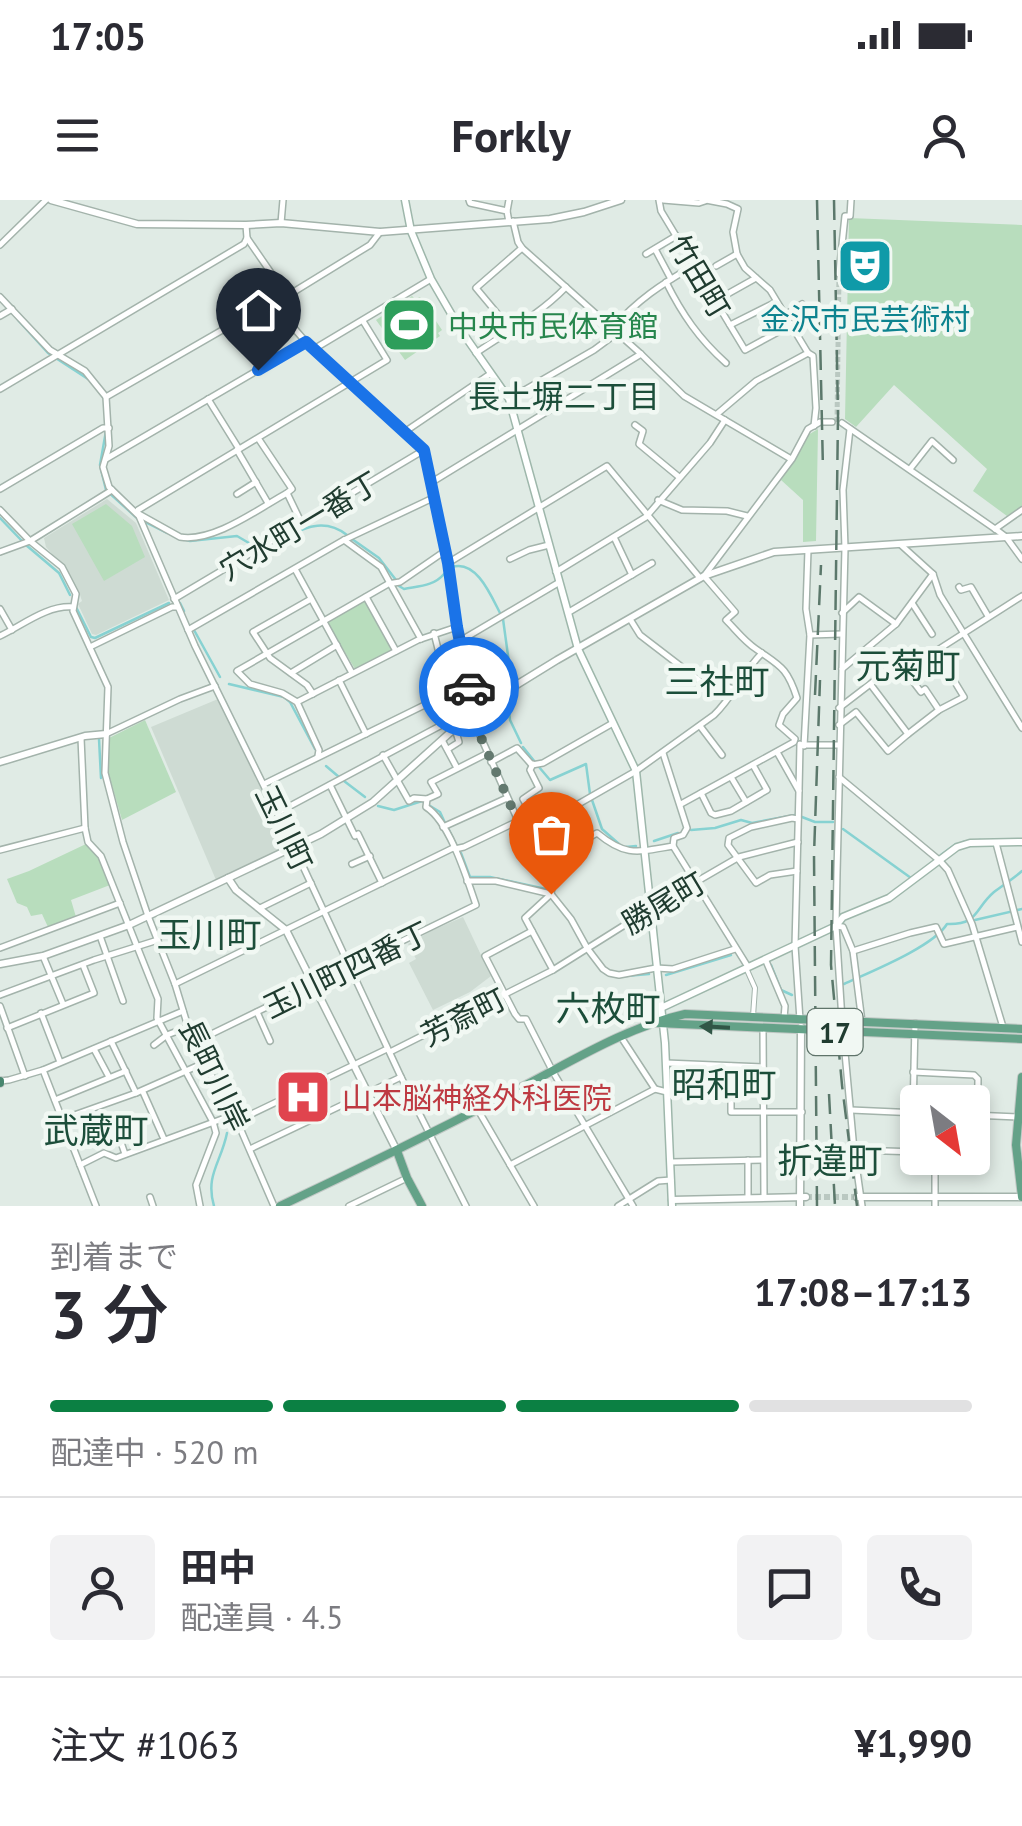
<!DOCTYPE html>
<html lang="ja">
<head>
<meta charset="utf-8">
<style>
	:root { --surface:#fff; --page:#f2f2f3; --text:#2b2b33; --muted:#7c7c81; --line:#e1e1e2; --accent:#0b8043 }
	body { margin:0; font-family:"PT Sans","Noto Sans JP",sans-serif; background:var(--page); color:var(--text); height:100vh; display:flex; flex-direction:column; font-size:38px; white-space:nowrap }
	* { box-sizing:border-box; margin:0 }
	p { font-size:32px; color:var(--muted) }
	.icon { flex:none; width:55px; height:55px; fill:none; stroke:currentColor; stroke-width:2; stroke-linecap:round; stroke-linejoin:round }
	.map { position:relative; height:1006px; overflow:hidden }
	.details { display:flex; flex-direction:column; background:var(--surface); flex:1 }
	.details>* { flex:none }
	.needle { width:65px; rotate:149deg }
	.fabs { position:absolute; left:900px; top:885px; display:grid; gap:20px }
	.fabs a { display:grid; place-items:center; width:90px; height:90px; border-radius:10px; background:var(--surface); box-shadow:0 5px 15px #0003; font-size:50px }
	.pin { position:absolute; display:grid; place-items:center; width:85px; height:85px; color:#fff; margin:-102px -42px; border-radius:50% 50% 50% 0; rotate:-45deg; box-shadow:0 0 10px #0007 }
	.pin .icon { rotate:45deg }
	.courier { position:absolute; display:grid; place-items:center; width:100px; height:100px; margin:-50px; border:8px solid #1a73e8; border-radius:50%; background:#fff; color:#222; box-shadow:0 2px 12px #0007 }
	.overview em { font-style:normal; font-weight:600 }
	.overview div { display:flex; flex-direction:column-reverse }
	.overview { display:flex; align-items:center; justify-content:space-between; height:170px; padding:0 50px }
	h1 { font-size:65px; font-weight:600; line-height:75px }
	.bar { display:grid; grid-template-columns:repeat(4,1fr); gap:15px 10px; align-content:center; height:120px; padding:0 50px }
	.bar i { height:12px; border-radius:8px; background:var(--line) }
	.bar .current { background:var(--accent) }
	.bar p { grid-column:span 4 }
	.line { display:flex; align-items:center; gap:25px; padding:0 50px; border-top:2px solid var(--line) }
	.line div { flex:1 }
	.round { display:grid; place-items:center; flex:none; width:105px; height:105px; border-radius:10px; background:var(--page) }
	.status { display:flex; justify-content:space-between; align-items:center; height:70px; padding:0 50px; background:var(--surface); direction:ltr }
	.status svg { height:28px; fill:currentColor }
	header { display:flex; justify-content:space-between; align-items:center; height:130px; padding:0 50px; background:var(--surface); font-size:45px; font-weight:600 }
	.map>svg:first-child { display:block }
	.built { fill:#cedbd3 }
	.green { fill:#b8ddbd }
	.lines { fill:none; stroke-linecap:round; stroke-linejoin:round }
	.stream { stroke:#87d2d2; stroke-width:2.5 }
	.minor-tunnel { stroke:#bac8c1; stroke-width:5; stroke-dasharray:5 2.5; stroke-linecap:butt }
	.tertiary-tunnel { stroke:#bac8c1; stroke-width:6; stroke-dasharray:6 3; stroke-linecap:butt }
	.pedestrian-casing { stroke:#a3b3ab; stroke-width:6 }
	.minor-casing { stroke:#a3b3ab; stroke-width:8 }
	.tertiary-casing { stroke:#a3b3ab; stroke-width:9 }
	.secondary-casing { stroke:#9eb7ab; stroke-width:9 }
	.primary-casing { stroke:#c1c8c5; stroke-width:10 }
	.trunk-casing { stroke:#c1c8c5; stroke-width:10 }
	.pedestrian { stroke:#fff; stroke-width:4 }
	.minor { stroke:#fff; stroke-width:5 }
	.tertiary { stroke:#fff; stroke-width:6 }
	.secondary { stroke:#fff; stroke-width:6 }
	.primary { stroke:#64a288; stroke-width:8 }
	.trunk { stroke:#48866e; stroke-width:8 }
	.rail { stroke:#5b786b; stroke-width:2.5; stroke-dasharray:20 10; stroke-linecap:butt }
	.oneway { fill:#315646 }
	.done { stroke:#63796f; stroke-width:10; stroke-dasharray:0 18 }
	.route { stroke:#1a73e8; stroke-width:12 }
	.labels { text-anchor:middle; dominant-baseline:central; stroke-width:9; stroke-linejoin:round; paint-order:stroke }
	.shield { fill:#f1f8f3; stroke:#5f746a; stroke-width:2.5 }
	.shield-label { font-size:28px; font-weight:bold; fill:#203c30 }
	.street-label { font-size:30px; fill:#203c30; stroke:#f1f8f3 }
	.culture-label { font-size:30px; fill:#0d838f; stroke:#f1f8f3 }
	.leisure-label { font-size:30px; fill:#27864d; stroke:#f1f8f3; text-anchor:start }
	.health-label { font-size:30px; fill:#be3a42; stroke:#f1f8f3; text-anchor:start }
	.neighbourhood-label { font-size:32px; fill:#1c4e3a; stroke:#f1f8f3 }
	.quarter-label { font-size:35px; fill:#1c4e3a; stroke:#f1f8f3 }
</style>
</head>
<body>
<div class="status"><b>17:05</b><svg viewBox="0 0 49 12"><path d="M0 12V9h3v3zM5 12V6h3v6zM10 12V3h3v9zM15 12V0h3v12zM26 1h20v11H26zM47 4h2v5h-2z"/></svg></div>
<header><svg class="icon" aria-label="menu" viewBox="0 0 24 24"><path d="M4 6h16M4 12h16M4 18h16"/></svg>Forkly<svg class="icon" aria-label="person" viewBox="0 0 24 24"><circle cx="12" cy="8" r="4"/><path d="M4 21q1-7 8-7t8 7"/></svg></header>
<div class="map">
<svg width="1022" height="1006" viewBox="0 0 1022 1006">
	<rect width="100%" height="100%" fill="#e0ebe5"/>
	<g class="built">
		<path d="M107,299L136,323L169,400L96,435L92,434L78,404L82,401L80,395L62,365L46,347L44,338Z"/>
		<path d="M218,499L290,646L216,680L151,527Z"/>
		<path d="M463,717L491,776L470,792L433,810L409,763L416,759L408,744L433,730Z"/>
	</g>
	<g class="green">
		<path d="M849,18L1022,25V306L1007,316L973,291L987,269L894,185L856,227L845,219Z"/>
		<path d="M412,96L415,99L420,97L442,130L438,133L440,136L405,160L376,120Z"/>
		<path d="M818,229L816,341L803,342V300L781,280L808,235Z"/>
		<path d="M106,304L132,326L145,357L104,381L72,324Z"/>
		<path d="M364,401L393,448L392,451L355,469L328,424L329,421Z"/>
		<path d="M145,520L176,592L122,620L109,575V538Z"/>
		<path d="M86,644L99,658L110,685L71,700L76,717L48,727L42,714L31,716L27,707L17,703L7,679L29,671Z"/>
	</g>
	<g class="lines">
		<g class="stream">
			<path d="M18,120L48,153L88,179"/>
			<path d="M106,231L100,265L106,290L137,318"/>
			<path d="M0,318L22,341"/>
			<path d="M143,321L167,333"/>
			<path d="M179,338L190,341L237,336L254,346"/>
			<path d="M352,339L379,358L396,380"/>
			<path d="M279,340C303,328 324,317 347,335"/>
			<path d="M26,345L59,373L70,395"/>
			<path d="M452,367C477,359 492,398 501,415"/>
			<path d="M399,386L404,389C419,386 434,386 444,374"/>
			<path d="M180,403L184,411"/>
			<path d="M76,407L91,437L95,438L169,403"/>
			<path d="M503,419L510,470L507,481"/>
			<path d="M194,430L220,477"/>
			<path d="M229,484L284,497L290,502L315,549"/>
			<path d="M508,500L510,520L521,543"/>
			<path d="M99,539L101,578"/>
			<path d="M523,547L535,562"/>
			<path d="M326,566L339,577"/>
			<path d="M539,567L550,580L586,564L590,594"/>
			<path d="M344,581L365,597"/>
			<path d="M592,600L602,629L619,644"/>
			<path d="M378,606L394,610L422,601L440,612L445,623"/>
			<path d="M802,617L815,622H833"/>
			<path d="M448,628L456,645"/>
			<path d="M843,629L911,678L915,675"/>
			<path d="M691,630L715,628L741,620L752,623L795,615"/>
			<path d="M654,641L678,633"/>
			<path d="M963,642L980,640"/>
			<path d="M626,647L636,646"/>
			<path d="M461,653L470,677H490L546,689"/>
			<path d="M941,655L956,644"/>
			<path d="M975,720L1022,709"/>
			<path d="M587,752L605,773"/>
			<path d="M771,765L781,790L792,795"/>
			<path d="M666,775L731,755"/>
			<path d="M626,776L649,774"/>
			<path d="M844,784C870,772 933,747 947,724C979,725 974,709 994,692C1003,685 1013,679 1022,671"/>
			<path d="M214,1006C205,975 221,963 227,933"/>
		</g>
		<path class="minor-tunnel" d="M837,222L839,74"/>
		<path class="tertiary-tunnel" d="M806,997H857"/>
		<g class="pedestrian-casing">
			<path id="pedestrian" d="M747,770L755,788L753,816"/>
		</g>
		<g class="minor-casing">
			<g id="minor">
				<path d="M469,0L470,3L507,11L509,22"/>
				<path d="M659,0L661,11L745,150L791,125"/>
				<path d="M663,0L699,3L705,1"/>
				<path d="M706,0L727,4L738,9L733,32L737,54L745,68L770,90L808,153L756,181L717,214"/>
				<path d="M507,11L509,0"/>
				<path d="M513,21L518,42L522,48L641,154L684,196L791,259"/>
				<path d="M281,23L283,0"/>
				<path d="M246,25L247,38L287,96"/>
				<path d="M0,45L46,0"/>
				<path d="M655,49L671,79"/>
				<path d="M646,54L676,36"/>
				<path d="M716,66L737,54"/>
				<path d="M839,74L845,16H850L851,0"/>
				<path d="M666,82C682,114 699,139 726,163"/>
				<path d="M0,97L50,150L85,171L106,197L109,246L103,267L109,287L139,316L195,446L294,647L401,877L466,1006"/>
				<path d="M715,101L756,78"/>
				<path d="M271,102L313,150L406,231L424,250L432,282L448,363L457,427L479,533L524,634L552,687L551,694L571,719L587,748L603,769L609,773L619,775L656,768L673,769L735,749"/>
				<path d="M785,115L802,104"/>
				<path d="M0,116L12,109"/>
				<path d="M730,125L776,102"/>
				<path d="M613,128C637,100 662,84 693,66"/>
				<path d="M511,130L476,88L522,48"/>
				<path d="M314,149L431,79"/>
				<path d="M476,153C507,132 540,114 566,87"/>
				<path d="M808,153L813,156L816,208L814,226"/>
				<path d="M0,189L244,44L247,38"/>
				<path d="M106,197L271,102L287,96L370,45L380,32"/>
				<path d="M208,199L239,249"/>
				<path d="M509,199L594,150L617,133"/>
				<path d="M842,223L998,331L1006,337L1022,359"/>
				<path d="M635,225L643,231L639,244L679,277"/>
				<path d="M406,231L490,174"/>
				<path d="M258,238L292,289L287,293C258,309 213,343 180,337L137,313L138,310L387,160L363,121"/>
				<path d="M237,250L268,303"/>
				<path d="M106,259L306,142"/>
				<path d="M910,269L932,241L953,260"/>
				<path d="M432,282L641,154"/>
				<path d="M0,289L103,228H109"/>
				<path d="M287,293L301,322"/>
				<path d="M237,294L256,282"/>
				<path d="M658,300L682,310L727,311L747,316"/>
				<path d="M0,310L30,341L62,367L76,394L73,411L108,487L105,573L123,642L148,716L175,784L193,843L237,921L274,1006"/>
				<path d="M995,329L1022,310"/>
				<path d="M614,337L632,375"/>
				<path d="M344,340L381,367L421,439"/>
				<path d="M901,345L933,374L940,395L1022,528"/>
				<path d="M0,352L30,341L112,290"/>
				<path d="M510,359L529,350L549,345"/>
				<path d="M448,363L607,266L700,378"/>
				<path d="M295,369L352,473"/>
				<path d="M556,372L646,317L710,243L725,220"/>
				<path d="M959,387L961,390L971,387L988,416"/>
				<path d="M366,397L396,451"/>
				<path d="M174,399L424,250"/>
				<path d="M311,399L253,432L270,458L307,485L313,494"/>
				<path d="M912,403L932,434"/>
				<path d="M0,409L12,430"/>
				<path d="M569,412L652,363"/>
				<path d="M842,413L859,397L896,424"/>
				<path d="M630,419L640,435L700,481L735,489"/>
				<path d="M188,430L344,340L435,297"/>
				<path d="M810,435L842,434"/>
				<path d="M0,436C23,425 47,405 73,407"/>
				<path d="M460,441L558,383"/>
				<path d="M90,447L172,407H177"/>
				<path d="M899,463L921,492L925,489L939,510"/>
				<path d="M842,469L896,424L933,374"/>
				<path d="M291,473L337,445"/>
				<path d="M339,480L366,534"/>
				<path d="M871,485L908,534L939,510L964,497L936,451"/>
				<path d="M297,502L418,440L457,427"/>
				<path d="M839,508L899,462L936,451L1022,396"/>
				<path d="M839,525L856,512L888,551L908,534"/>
				<path d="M700,526L722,555"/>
				<path d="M106,534L180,499L215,486"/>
				<path d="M81,538L85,628L88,642L101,656L158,799L157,818L213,922L216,933L196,985L200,1006"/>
				<path d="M442,540L457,568"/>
				<path d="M802,545H839"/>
				<path d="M804,546L810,435L806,409L808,350"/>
				<path d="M448,549L459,542L455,529"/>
				<path d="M777,552L799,591L795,746L800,820"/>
				<path d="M383,555L409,601L414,598L427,599"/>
				<path d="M318,556L319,550L297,502L282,493L250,484L237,471L388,384L400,382L445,351"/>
				<path d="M491,562L517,548L532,565L543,563L613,523"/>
				<path d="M533,564L530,570L539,588L523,599L539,627"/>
				<path d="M731,577L746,602"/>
				<path d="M839,577L939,660L948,670L972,724L1003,827"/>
				<path d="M264,584L449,493L434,433"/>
				<path d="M330,585L355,636L358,634L382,683"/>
				<path d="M799,591L800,544"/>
				<path d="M701,593L711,613L715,615L731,611L767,590L753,565"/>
				<path d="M681,604L794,542L795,539L779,525L783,514L797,498C787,467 780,466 756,449C744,441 736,430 726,420L735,412L704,376L792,259L808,229L820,222H832"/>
				<path d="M277,613L451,520L458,524"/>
				<path d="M443,627L507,598"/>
				<path d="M526,634L636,571L714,515C733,497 743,472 762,453"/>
				<path d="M996,643L1022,742"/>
				<path d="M673,646L748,767"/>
				<path d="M455,649L464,647L518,621"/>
				<path d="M0,650L85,628"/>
				<path d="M352,664L370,656"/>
				<path d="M540,665L597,633C626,657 637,652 673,646L674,638L683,635L687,628L663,553"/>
				<path d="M797,671L770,675L756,683L728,645L729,638L751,627L792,618L798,619"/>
				<path d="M467,681H496L551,694"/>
				<path d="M551,694L525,718L532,731L485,756L515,814L519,819H526L553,872L633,1006"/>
				<path d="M260,708L311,683"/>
				<path d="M836,726L843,727L853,751L862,822"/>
				<path d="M532,731L553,770"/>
				<path d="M100,736L123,801"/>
				<path d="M0,748L120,703"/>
				<path d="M853,751L910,733L936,727L944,744L1017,727"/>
				<path d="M43,756L63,804"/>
				<path d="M766,761L785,806L784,819"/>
				<path d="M175,784L453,648"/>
				<path d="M0,795L94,760L158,740"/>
				<path d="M0,806L25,876"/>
				<path d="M257,812L270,841"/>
				<path d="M41,813L60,862"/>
				<path d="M842,820L836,726L837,673L845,348L843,290L850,229"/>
				<path d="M7,828L94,793L83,765"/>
				<path d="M763,829L764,997"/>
				<path d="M843,831L854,950L862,1006"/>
				<path d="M621,837L655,889"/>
				<path d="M193,843L476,705C467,679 450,622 426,607L427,599L438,594L431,582L488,553"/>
				<path d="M154,845L167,835L188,827"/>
				<path d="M94,849L109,877"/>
				<path d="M390,852L553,770L658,704L739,657L798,642"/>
				<path d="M666,863L763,867"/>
				<path d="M731,866V912H802"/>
				<path d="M43,870L96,1006"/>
				<path d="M913,872L974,875L978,879L977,952H972"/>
				<path d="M0,881L9,880L43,870L183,811"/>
				<path d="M214,881L226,874"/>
				<path d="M143,892L164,939"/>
				<path d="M136,893L204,863"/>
				<path d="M55,900L126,871"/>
				<path d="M478,910L534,1006"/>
				<path d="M851,910L918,913"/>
				<path d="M913,913L915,823"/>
				<path d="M972,915L1018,917"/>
				<path d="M63,919L136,893L111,841"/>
				<path d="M237,921L387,849"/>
				<path d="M115,925L125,954"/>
				<path d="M250,949L401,877"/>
				<path d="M854,950L918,952"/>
				<path d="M935,958V1006"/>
				<path d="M671,962L763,960"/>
				<path d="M80,965L104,953L116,958L233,915"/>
				<path d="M510,965L655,889L667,892"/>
				<path d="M150,997L153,1006"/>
				<path d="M748,998V960"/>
				<path d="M349,1006L407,978"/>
				<path d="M618,1006L658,981L671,980"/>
			</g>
		</g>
		<g class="tertiary-casing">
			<g id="tertiary">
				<path d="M51,0L137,24L246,25L281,23L380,32L550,19L584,12L621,0"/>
				<path d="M0,562L85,536L106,534"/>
				<path d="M228,678L236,690L286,730L397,951"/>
				<path d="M0,764L43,756L129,725L321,634L373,602L474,511L557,460L704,376L774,352L1022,336"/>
				<path d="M857,997H1022"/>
				<path d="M672,1000L806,997"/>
				<path d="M800,1006L801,827"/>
			</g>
		</g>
		<g class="secondary-casing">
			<g id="secondary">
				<path d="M405,0L411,31L431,79L460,129L509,199L578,449L636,571L665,843L672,1006"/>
				<path d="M661,808L836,726L843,717L889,698L957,647L970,643L1022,642"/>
			</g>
		</g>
		<g class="primary-casing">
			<g id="primary">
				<path d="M657,823L1022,839"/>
				<path d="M1022,877L1016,945L1022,997"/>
				<path d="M397,951L407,978L422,1006"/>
				<path d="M280,1006C359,969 438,930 516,890C571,862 624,828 685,814L1022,829"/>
			</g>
		</g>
		<g class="trunk-casing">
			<path id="trunk" d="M0,881V883"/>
		</g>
		<use href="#pedestrian" class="pedestrian"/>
		<use href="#minor" class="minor"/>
		<use href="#tertiary" class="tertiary"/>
		<use href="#secondary" class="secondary"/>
		<use href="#primary" class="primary"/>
		<use href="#trunk" class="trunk"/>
		<g class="rail">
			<path d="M817,0L823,270"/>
			<path d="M834,0L838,215L831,765L842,885L857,1006"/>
			<path d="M815,495L821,365"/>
			<path d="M829,894L835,1006"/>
			<path d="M817,1006L814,655L820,480"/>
		</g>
	</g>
	<defs><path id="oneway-solid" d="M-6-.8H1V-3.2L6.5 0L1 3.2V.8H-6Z" transform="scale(2.5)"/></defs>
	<use class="oneway" href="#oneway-solid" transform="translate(715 827) rotate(-177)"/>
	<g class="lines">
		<path class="done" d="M469,487L479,533L518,622L552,687L551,694"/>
		<path class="route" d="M258,170L306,142L424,250L448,363L457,427L469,487"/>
	</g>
	<defs>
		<g id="theatre-square" transform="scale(2.875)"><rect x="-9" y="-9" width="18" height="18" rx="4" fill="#0f9aa8" stroke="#f1f8f3"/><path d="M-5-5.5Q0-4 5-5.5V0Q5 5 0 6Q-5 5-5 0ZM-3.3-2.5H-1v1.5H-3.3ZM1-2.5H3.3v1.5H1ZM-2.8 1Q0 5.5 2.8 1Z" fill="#fff"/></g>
		<g id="stadium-square" transform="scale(2.875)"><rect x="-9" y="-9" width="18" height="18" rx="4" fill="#2e9e5b" stroke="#f1f8f3"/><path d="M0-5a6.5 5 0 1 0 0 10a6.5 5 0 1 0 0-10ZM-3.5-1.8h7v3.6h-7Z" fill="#fff"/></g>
		<g id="hospital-square" transform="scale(2.875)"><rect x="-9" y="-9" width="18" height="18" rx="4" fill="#e0444e" stroke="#f1f8f3"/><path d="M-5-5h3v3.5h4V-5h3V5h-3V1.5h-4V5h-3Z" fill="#fff"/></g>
	</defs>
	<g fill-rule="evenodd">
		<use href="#theatre-square" x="865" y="66"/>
		<use href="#stadium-square" x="409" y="125"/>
		<use href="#hospital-square" x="303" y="897"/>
	</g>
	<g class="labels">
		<rect class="shield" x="807.5" y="809" width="55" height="46" rx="8"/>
		<g class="shield-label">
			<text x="835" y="832">17</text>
		</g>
		<g class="street-label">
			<text transform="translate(700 76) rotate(59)">竹田町</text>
			<text transform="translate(299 325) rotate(-31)">穴水町一番丁</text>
			<text transform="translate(285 628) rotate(64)">玉川町</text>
			<text transform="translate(663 702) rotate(-31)">勝尾町</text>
			<text transform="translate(346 769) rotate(-26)">玉川町四番丁</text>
			<text transform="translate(463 816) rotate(-27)">芳斎町</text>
			<text transform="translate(215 875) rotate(64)">長町川岸</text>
		</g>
		<g class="culture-label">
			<text x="865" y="118">金沢市民芸術村</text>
		</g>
		<g class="leisure-label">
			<text x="448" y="125">中央市民体育館</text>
		</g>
		<g class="health-label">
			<text x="342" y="897">山本脳神経外科医院</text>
		</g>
		<g class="neighbourhood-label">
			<text x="564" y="196">長土塀二丁目</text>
		</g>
		<g class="quarter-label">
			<text x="908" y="465">元菊町</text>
			<text x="717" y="481">三社町</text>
			<text x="209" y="734">玉川町</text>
			<text x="608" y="808">六枚町</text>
			<text x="724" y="884">昭和町</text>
			<text x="96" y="930">武蔵町</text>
			<text x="830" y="960">折違町</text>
		</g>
	</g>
</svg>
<div class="fabs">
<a><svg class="needle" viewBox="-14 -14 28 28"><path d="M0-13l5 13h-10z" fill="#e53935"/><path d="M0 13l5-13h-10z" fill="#7c7c81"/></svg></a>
</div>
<div class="pin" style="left:551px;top:694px;background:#ea580c"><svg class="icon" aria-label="bag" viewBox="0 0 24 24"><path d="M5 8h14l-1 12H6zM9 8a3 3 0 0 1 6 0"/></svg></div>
<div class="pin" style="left:258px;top:170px;background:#1f2937"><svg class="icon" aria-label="home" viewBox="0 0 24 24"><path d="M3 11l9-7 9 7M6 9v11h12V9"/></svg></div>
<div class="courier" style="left:469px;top:487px"><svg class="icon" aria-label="car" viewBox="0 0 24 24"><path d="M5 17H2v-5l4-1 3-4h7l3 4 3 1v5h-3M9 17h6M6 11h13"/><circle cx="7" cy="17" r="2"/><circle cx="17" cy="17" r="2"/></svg></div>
</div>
<section class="details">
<div class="overview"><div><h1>3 分</h1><p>到着まで</p></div><em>17:08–17:13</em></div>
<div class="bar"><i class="current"></i><i class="current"></i><i class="current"></i><i></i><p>配達中 · 520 m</p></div>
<div class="line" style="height:180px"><a class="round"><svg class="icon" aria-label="person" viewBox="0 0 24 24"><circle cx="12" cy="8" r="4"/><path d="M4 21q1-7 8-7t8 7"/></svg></a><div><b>田中</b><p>配達員 · 4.5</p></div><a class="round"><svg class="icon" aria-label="chat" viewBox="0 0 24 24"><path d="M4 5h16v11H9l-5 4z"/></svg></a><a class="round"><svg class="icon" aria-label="phone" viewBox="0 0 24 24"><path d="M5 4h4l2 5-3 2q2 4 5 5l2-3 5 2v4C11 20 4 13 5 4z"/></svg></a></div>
<div class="line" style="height:130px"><div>注文 #1063</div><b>¥1,990</b></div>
</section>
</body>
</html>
